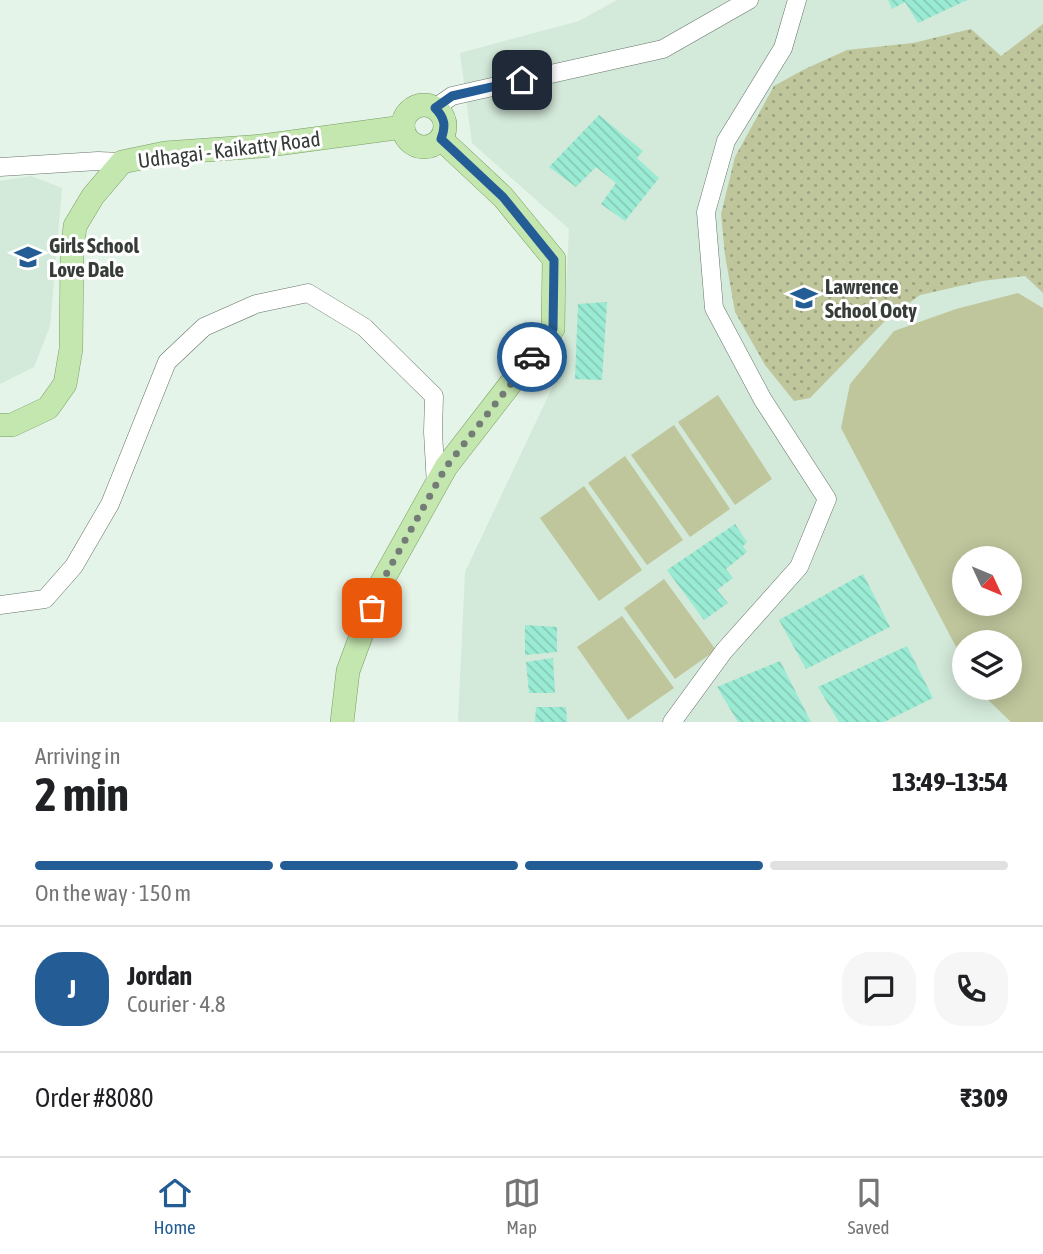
<!DOCTYPE html>
<html lang="en">
<head>
<meta charset="utf-8">
<style>
	:root { --surface:#fff; --page:#f6f6f6; --text:#202124; --muted:#757577; --line:#e0e0e0; --accent:#245d95 }
	body { margin:0; font-family:"Asap Condensed",sans-serif; background:var(--page); color:var(--text); height:100vh; display:flex; flex-direction:column; font-size:26px; white-space:nowrap }
	* { box-sizing:border-box; margin:0 }
	p { font-size:23px; color:var(--muted) }
	.icon { flex:none; width:38px; height:38px; fill:none; stroke:currentColor; stroke-width:2; stroke-linecap:round; stroke-linejoin:round }
	.map { position:relative; height:722px; overflow:hidden }
	.sheet { display:flex; flex-direction:column; background:var(--surface); flex:1 }
	.sheet>* { flex:none }
	.needle { width:46px; rotate:134deg }
	.tools { position:absolute; left:952px; top:546px; display:grid; gap:14px }
	.tools a { display:grid; place-items:center; width:70px; height:70px; border-radius:50%; background:var(--surface); box-shadow:0 4px 18px #0003; font-size:35px }
	.pin { position:absolute; display:grid; place-items:center; width:60px; height:60px; color:#fff; margin:-30px; border-radius:14px; box-shadow:0 4px 10px #0006 }
	.courier { position:absolute; display:grid; place-items:center; width:70px; height:70px; margin:-35px; border:5px solid #245d95; border-radius:50%; background:#fff; color:#222; box-shadow:0 2px 9px #0007 }
	.head em { font-style:normal; font-weight:700 }
	.head div { display:flex; flex-direction:column-reverse }
	.head { display:flex; align-items:center; justify-content:space-between; height:119px; padding:0 35px }
	h1 { font-size:46px; font-weight:700; line-height:52px }
	.bar { display:grid; grid-template-columns:repeat(4,1fr); gap:10px 7px; align-content:center; height:84px; padding:0 35px }
	.bar i { height:9px; border-radius:5px; background:var(--line) }
	.bar .on { background:var(--accent) }
	.bar p { grid-column:span 4 }
	.line { display:flex; align-items:center; gap:18px; padding:0 35px; border-top:2px solid var(--line) }
	.line div { flex:1 }
	.round { display:grid; place-items:center; flex:none; width:74px; height:74px; border-radius:28px; background:var(--page) }
	.tab-bar { display:flex; justify-content:space-around; align-items:center; height:98px; border-top:2px solid var(--line); background:var(--surface); font-size:19px; color:var(--muted) }
	.tab-bar a { display:grid; justify-items:center; gap:4px }
	.tab-bar .on { color:var(--accent) }
	.map>svg:first-child { display:block }
	.built { fill:#d3e9d9; fill-rule:evenodd }
	.grass { fill:url(#grass-dots) }
	.pitch { fill:#bfc69c; fill-rule:evenodd }
	.building { fill:url(#building-back-hatch) }
	.lines { fill:none; stroke-linecap:round; stroke-linejoin:round }
	.minor-casing { stroke:#667369; stroke-width:19 }
	.major-casing { stroke:#799f63; stroke-width:24 }
	.minor { stroke:#fff; stroke-width:18 }
	.major { stroke:#c4e6af; stroke-width:23 }
	.done { stroke:#737c76; stroke-width:7; stroke-dasharray:0 12.6 }
	.route { stroke:#245d95; stroke-width:9 }
	.labels { text-anchor:middle; dominant-baseline:central; stroke-width:6; stroke-linejoin:round; paint-order:stroke }
	.street-label { font-size:21px; fill:#363c38; stroke:#fff }
	.poi-label { font-size:21px; font-weight:bold; fill:#363c38; stroke:#fff; text-anchor:start }
</style>
</head>
<body>
<div class="map">
<svg width="1043" height="722" viewBox="0 0 1043 722">
	<defs>
		<pattern id="grass-dots" width="8" height="8" patternUnits="userSpaceOnUse" patternTransform="scale(1.75)"><rect width="8" height="8" fill="#bfc69c"/><path d="M2 2h.1M6 6h.1" fill="none" stroke="#9ca280" stroke-width="1.8" stroke-linecap="round"/></pattern>
		<pattern id="building-back-hatch" width="6" height="6" patternUnits="userSpaceOnUse" patternTransform="scale(1.75)"><rect width="6" height="6" fill="#9aebd3"/><path d="M-1 5l2 2M0 0l6 6M5-1l2 2" fill="none" stroke="#85cab6"/></pattern>
	</defs>
	<rect width="100%" height="100%" fill="#e4f4e8"/>
	<g class="built">
		<path d="M617,0H1043V722H458L465,572L562,367L569,229L472,143L460,53L579,21ZM964,558H1010V604H964ZM964,642H1010V688H964Z"/>
		<path d="M31,176L62,188L50,326L34,367L0,384V181Z"/>
	</g>
	<path class="grass" d="M1043,24V293L1025,276L982,281L920,295L884,322L810,398L794,401L765,365L735,312L725,255L721,214L735,157L774,86L803,70L847,50L913,43L971,29L1001,56Z"/>
	<g class="pitch">
		<path d="M1018,293L1043,308V722H1011L980,692L978,688H1010V642H964V662L841,428L850,384L894,331L956,309ZM964,558H1010V604H964Z"/>
		<path d="M718,395L772,479L735,505L678,422Z"/>
		<path d="M674,425L730,509L690,537L631,455Z"/>
		<path d="M625,456L683,540L647,565L588,483Z"/>
		<path d="M584,486L642,570L599,601L540,518Z"/>
		<path d="M664,579L716,650L675,679L624,608Z"/>
		<path d="M622,616L674,688L628,720L577,647Z"/>
	</g>
	<g class="building">
		<path d="M888,0H967L918,23L905,2L892,9Z"/>
		<path d="M599,115L643,151L637,158L659,178L625,221L601,204L616,183L596,167L576,187L549,167Z"/>
		<path d="M607,302L602,380L575,379L578,304Z"/>
		<path d="M735,524L747,542L743,546L747,552L726,569L733,578L717,590L728,603L704,620L667,570Z"/>
		<path d="M863,574L890,627L806,669L779,620Z"/>
		<path d="M525,625L557,627V652L525,655Z"/>
		<path d="M907,646L933,698L884,722H839L818,687Z"/>
		<path d="M553,658L555,693H529L526,662Z"/>
		<path d="M780,661L811,722H738L717,687Z"/>
		<path d="M536,707H566L567,722H535Z"/>
	</g>
	<g class="lines">
		<g class="minor-casing">
			<g id="minor">
				<path d="M435,108L452,96L663,49L749,0"/>
				<path d="M0,167L98,161L122,162"/>
				<path d="M0,605L45,599L74,566L110,504L167,362L204,327L256,304L308,293L364,327L434,396L433,432L436,486"/>
				<path d="M672,722L724,651L799,567L827,499L763,400L714,308L706,212L726,141L783,48L797,0"/>
			</g>
		</g>
		<g class="major-casing">
			<g id="major">
				<circle cx="424" cy="126" r="21"/>
				<path d="M0,425H12L48,408L65,384L71,349L72,253L75,226L93,196L122,162L165,153L262,146L403,127"/>
				<path d="M342,722L348,671L379,587L446,467L553,329L554,259L503,197L441,139"/>
			</g>
		</g>
		<use href="#minor" class="minor"/>
		<use href="#major" class="major"/>
	</g>
	<g class="lines">
		<path class="done" d="M372,608L379,587L446,467L532,357"/>
		<path class="route" d="M522,80L452,96L435,108C445,118 446,126 441,139L503,197L554,260L553,329L532,357"/>
	</g>
	<defs>
		<g id="school-bare" transform="scale(2.1)"><path d="M0-5L7-2L0 1L-7-2ZM-4 1L0 2.5L4 1V4Q0 6-4 4Z" fill="#245d95" stroke="#fff" stroke-width="2.5" paint-order="stroke"/></g>
	</defs>
	<g fill-rule="evenodd">
		<use href="#school-bare" x="28" y="257"/>
		<use href="#school-bare" x="804" y="298"/>
	</g>
	<g class="labels">
		<g class="street-label">
			<text transform="translate(229 149) rotate(-7)">Udhagai - Kaikatty Road</text>
		</g>
		<g class="poi-label">
			<text x="49" y="245">Girls School<tspan x="49" dy="24">Love Dale</tspan></text>
			<text x="825" y="286">Lawrence<tspan x="825" dy="24">School Ooty</tspan></text>
		</g>
	</g>
</svg>
<div class="tools">
<a><svg class="needle" viewBox="-14 -14 28 28"><path d="M0-13l5 13h-10z" fill="#e53935"/><path d="M0 13l5-13h-10z" fill="#757577"/></svg></a>
<a><svg class="icon" aria-label="layers" viewBox="0 0 24 24"><path d="M12 4l9 5-9 5-9-5zM3 14l9 5 9-5"/></svg></a>
</div>
<div class="pin" style="left:372px;top:608px;background:#ea580c"><svg class="icon" aria-label="bag" viewBox="0 0 24 24"><path d="M5 8h14l-1 12H6zM9 8a3 3 0 0 1 6 0"/></svg></div>
<div class="pin" style="left:522px;top:80px;background:#1f2937"><svg class="icon" aria-label="home" viewBox="0 0 24 24"><path d="M3 11l9-7 9 7M6 9v11h12V9"/></svg></div>
<div class="courier" style="left:532px;top:357px"><svg class="icon" aria-label="car" viewBox="0 0 24 24"><path d="M5 17H2v-5l4-1 3-4h7l3 4 3 1v5h-3M9 17h6M6 11h13"/><circle cx="7" cy="17" r="2"/><circle cx="17" cy="17" r="2"/></svg></div>
</div>
<section class="sheet">
<div class="head"><div><h1>2 min</h1><p>Arriving in</p></div><em>13:49–13:54</em></div>
<div class="bar"><i class="on"></i><i class="on"></i><i class="on"></i><i></i><p>On the way · 150 m</p></div>
<div class="line" style="height:126px"><b class="round" style="background:var(--accent);color:#fff">J</b><div><b>Jordan</b><p>Courier · 4.8</p></div><a class="round"><svg class="icon" aria-label="chat" viewBox="0 0 24 24"><path d="M4 5h16v11H9l-5 4z"/></svg></a><a class="round"><svg class="icon" aria-label="phone" viewBox="0 0 24 24"><path d="M5 4h4l2 5-3 2q2 4 5 5l2-3 5 2v4C11 20 4 13 5 4z"/></svg></a></div>
<div class="line" style="height:91px"><div>Order #8080</div><b>₹309</b></div>
</section>
<nav class="tab-bar">
<a class="on"><svg class="icon" aria-label="home" viewBox="0 0 24 24"><path d="M3 11l9-7 9 7M6 9v11h12V9"/></svg>Home</a>
<a><svg class="icon" aria-label="map" viewBox="0 0 24 24"><path d="M3 6l6-2 6 2 6-2v14l-6 2-6-2-6 2zM9 4v14M15 6v14"/></svg>Map</a>
<a><svg class="icon" aria-label="saved" viewBox="0 0 24 24"><path d="M7 4h10v16l-5-4-5 4z"/></svg>Saved</a>
</nav>
</body>
</html>
